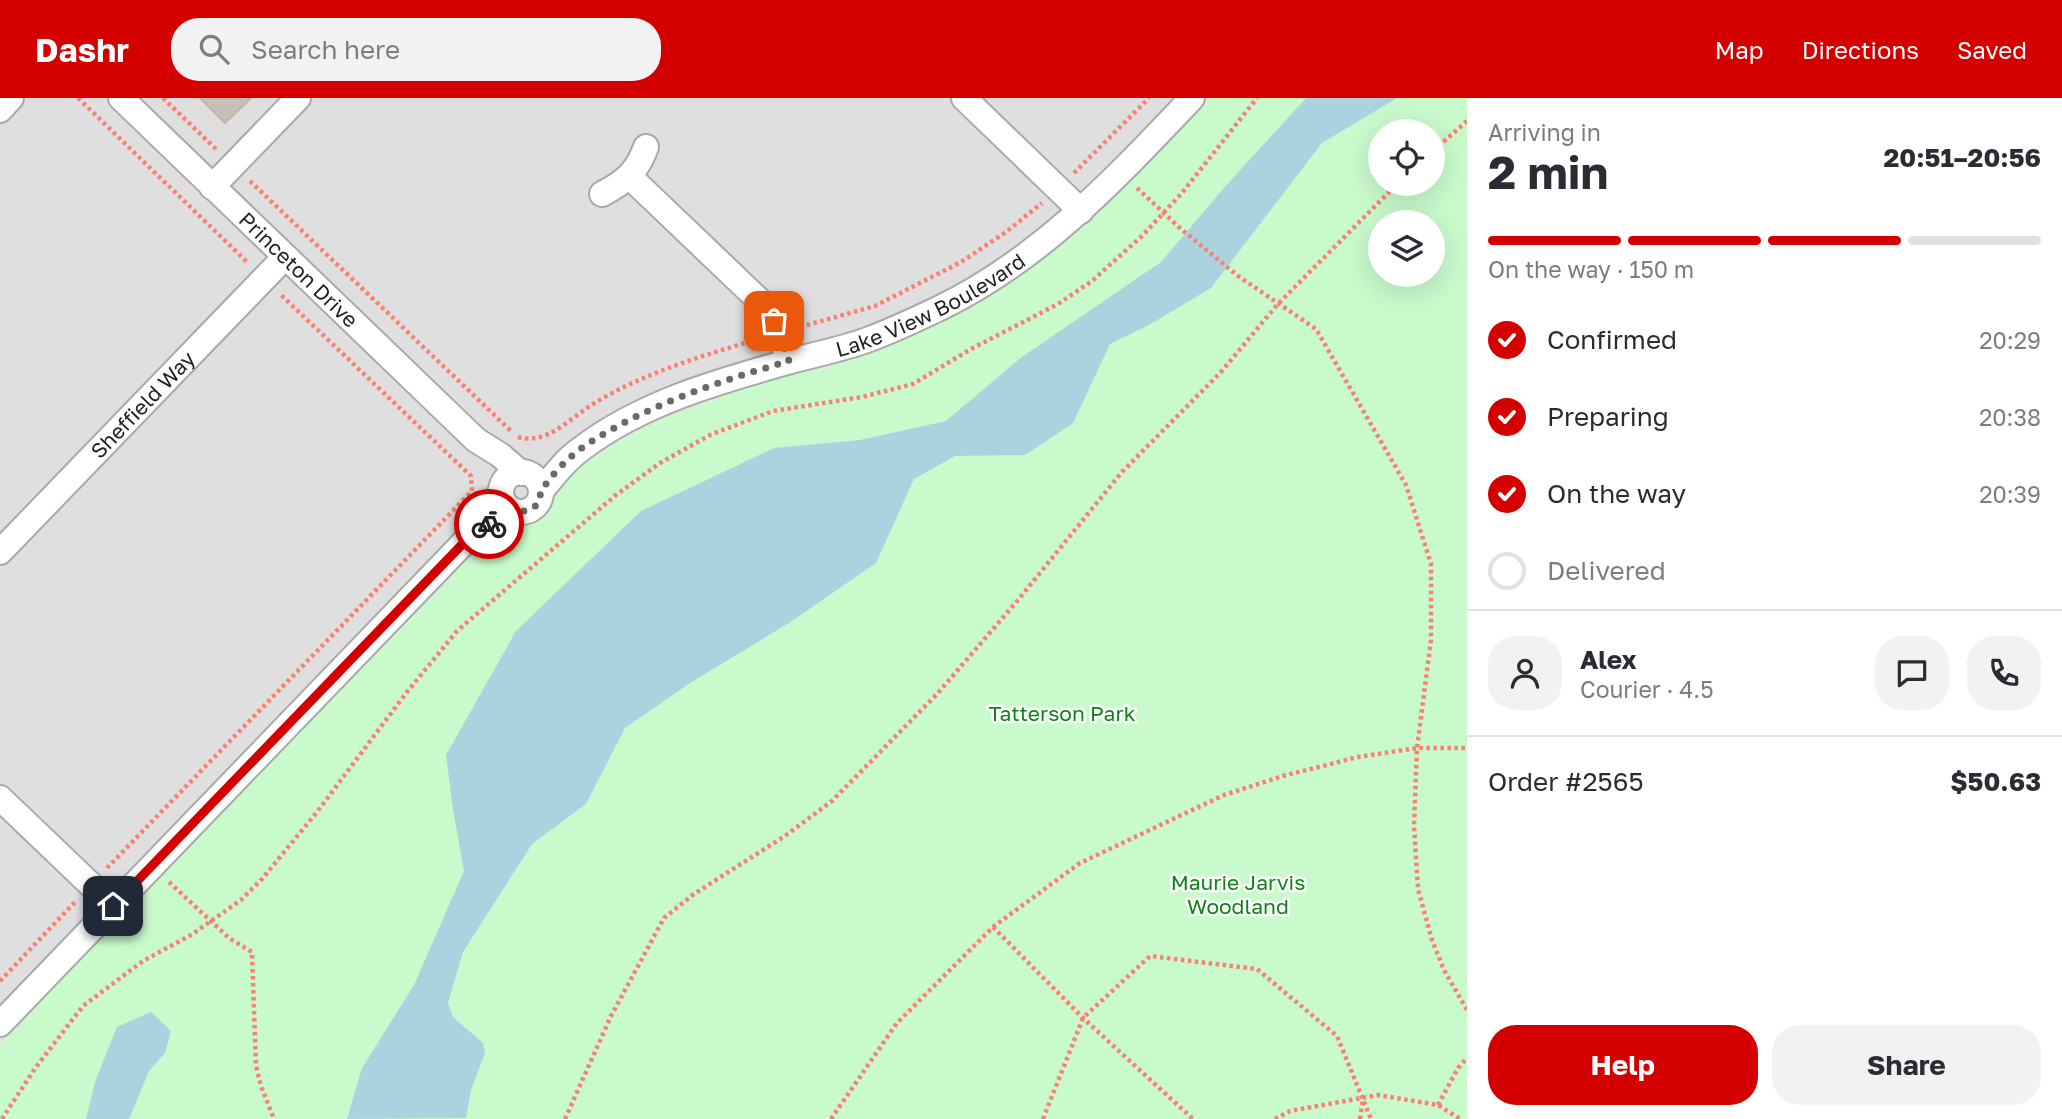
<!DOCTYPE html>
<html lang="en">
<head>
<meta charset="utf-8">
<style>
	:root { --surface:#fff; --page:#f2f2f3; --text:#2b2b33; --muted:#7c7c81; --line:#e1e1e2; --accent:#d40000 }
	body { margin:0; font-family:"Golos Text",sans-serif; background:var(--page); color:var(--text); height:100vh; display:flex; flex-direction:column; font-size:26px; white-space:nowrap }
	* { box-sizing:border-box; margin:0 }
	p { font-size:23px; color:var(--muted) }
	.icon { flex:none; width:38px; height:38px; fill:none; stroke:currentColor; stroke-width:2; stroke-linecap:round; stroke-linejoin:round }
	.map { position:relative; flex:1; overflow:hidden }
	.sheet { display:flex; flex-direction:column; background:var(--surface); width:595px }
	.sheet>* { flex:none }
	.fabs { position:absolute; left:1368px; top:21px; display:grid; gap:14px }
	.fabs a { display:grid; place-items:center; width:77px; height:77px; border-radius:50%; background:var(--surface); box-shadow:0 7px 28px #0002; font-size:35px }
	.pin { position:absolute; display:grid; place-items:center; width:60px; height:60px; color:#fff; margin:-30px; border-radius:14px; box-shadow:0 4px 10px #0006 }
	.courier { position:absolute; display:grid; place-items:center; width:70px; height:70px; margin:-35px; border:5px solid #d40000; border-radius:50%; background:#fff; color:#222; box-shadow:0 2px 9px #0007 }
	.overview em { font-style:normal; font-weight:700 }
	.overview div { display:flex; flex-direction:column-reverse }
	.overview { display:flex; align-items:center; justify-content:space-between; height:119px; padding:0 21px }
	h1 { font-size:46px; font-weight:700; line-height:52px }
	.bar { display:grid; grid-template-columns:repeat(4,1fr); gap:10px 7px; align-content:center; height:84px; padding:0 21px }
	.bar i { height:9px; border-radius:5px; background:var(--line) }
	.bar .active { background:var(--accent) }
	.bar p { grid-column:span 4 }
	.line { display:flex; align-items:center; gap:18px; padding:0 21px; border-top:2px solid var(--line) }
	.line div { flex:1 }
	.round { display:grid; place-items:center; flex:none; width:74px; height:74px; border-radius:28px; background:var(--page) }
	ol { padding:0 21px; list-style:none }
	li { display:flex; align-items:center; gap:21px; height:77px }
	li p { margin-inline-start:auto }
	li .icon { padding:7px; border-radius:50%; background:var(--accent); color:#fff; stroke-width:4 }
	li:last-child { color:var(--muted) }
	li i { width:38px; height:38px; border:4px solid var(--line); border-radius:50% }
	.action { display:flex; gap:14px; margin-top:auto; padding:14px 21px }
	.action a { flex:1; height:80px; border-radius:28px; background:var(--accent); color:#fff; font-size:28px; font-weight:700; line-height:80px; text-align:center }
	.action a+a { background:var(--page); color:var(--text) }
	header { display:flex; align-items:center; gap:42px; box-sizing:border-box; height:98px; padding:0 35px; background:var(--accent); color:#fff }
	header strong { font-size:33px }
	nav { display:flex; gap:38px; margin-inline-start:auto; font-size:24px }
	.search { width:490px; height:63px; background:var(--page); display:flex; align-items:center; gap:18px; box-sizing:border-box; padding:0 24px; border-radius:28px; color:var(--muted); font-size:26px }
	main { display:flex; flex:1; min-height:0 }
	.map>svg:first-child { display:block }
	.residential { fill:#e0dfdf }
	.park { fill:#c8facc; fill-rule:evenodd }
	.water { fill:#aad3df }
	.building { fill:#c7bfb8; stroke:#c4b6ab; stroke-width:2 }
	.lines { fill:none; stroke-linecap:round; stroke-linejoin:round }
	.minor-casing { stroke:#a9a9a9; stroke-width:28 }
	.path { stroke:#fa8072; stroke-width:4.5; stroke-dasharray:3.5 3.5; stroke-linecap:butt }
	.minor { stroke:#fff; stroke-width:24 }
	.done { stroke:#6b6a68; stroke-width:7; stroke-dasharray:0 12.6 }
	.route { stroke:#d40000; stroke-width:9 }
	.labels { text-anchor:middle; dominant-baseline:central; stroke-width:5; stroke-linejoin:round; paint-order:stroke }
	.street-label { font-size:21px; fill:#222; stroke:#fff }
	.park-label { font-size:21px; fill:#0c8416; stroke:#fff }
</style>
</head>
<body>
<header>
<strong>Dashr</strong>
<div class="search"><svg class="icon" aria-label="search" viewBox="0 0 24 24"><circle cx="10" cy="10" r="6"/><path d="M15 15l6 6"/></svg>Search here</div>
<nav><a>Map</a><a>Directions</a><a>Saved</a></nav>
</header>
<main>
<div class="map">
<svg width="1467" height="1021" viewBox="0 0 1467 1021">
	<rect width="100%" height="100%" fill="#f2efe9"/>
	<path class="residential" d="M0,0H1209L1085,127L1056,152L983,202L887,249L842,265L750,288L670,318L633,335L596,357L537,423L505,430L495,434L0,946Z"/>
	<path class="park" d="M1209,0H1467V1021H0V946L484,443L505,430L537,423L550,412L558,389L573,372L633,335L670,318L750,288L842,265L887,249L983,202L1056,152L1085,127ZM1381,33H1433V86H1381ZM1381,124H1433V177H1381Z"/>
	<g class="water">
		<path d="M1306,0H1397L1322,45L1211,190L1149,227L1110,246L1073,325L1025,357L955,358L914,381L876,465L789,525L690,585L625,630L586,706L532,746L463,854L448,905L453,919L483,945L485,955L471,992L466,1020L347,1021L362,970L414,887L464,773L453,711L446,657L516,533L641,413L774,350L860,342L946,323L1022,259L1161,164L1223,91Z"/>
		<path d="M151,914L171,933L165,955L149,973L129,1021H86L95,984L117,929Z"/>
	</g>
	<path class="building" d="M200,0H251L225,25Z"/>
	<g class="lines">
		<g class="minor-casing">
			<g id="minor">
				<path id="s1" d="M121,0L476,342L500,357L521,375"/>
				<path d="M964,0L1081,113"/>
				<path d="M0,12L11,0"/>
				<path d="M630,79L764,207L779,235L789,263"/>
				<path d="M212,89L298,0"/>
				<path d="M602,96C625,84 637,74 646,49"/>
				<circle cx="521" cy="394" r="20"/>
				<path id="s2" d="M541,393C553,379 565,362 581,351C641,305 719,283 791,263C816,256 843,251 867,242C892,233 917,221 940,210C1041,161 1116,80 1192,0"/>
				<path id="s3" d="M0,454L285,159"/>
				<path d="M0,700L113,808"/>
				<path d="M0,926L476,432L501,393"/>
			</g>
		</g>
		<g class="path">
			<path d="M78,0L247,164"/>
			<path d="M163,0L218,53"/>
			<path d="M1433,53L1467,23"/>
			<path d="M1074,75L1149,0"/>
			<path d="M250,83L511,333"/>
			<path d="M1137,90L1181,131L1238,178L1316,231L1406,387L1431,466V542L1417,650L1414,727L1418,791L1432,842L1444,872L1467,912"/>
			<path d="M800,229L875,208L961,164L1006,134L1042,105"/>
			<path d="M518,339C547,347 569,321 593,306C643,275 702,258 758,241"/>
			<path d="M107,770L472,393L471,378L281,197"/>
			<path d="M169,784L229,840L252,854L256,968L261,988L274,1021"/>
			<path d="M993,829L1083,920L1193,1021"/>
			<path d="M0,883L77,802"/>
			<path d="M1438,1007L1458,970L1467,960"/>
			<path d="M2,1021L36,969L83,908L143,863L191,837L241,802L262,781L317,714L407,594L457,533L616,397L660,365L710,337L773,313L862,299L913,286L971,251L1058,206L1092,183L1142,138L1182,95L1257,0"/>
			<path d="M565,1021L611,918L664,820L694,796L785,738L832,703L938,595L1018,502L1122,374L1221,274L1277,207L1397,86"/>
			<path d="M831,1021L897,925L993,829L1080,765L1224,697L1283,678L1358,659L1417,650H1467"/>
			<path d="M1043,1021L1083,920L1150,858L1257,871L1337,938L1371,1021"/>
			<path d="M1275,1021L1290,1013L1378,997L1438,1007L1460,1021"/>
			<path d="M1360,1021L1363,1001"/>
		</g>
		<use href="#minor" class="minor"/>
	</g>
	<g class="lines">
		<path class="done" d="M489,426C496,422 505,417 513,414C520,412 527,415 533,410C540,405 539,398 542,392C551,377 569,359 583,349C646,307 717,284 789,263L774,223"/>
		<path class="route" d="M113,808L476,432L489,426"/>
	</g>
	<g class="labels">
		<g class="street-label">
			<text stroke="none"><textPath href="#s1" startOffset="247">Princeton Drive</textPath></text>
			<text stroke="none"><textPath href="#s2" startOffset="438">Lake View Boulevard</textPath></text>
			<text stroke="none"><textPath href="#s3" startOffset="205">Sheffield Way</textPath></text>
		</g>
		<g class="park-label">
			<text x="1062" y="615">Tatterson Park</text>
			<text x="1238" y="784">Maurie Jarvis<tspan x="1238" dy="24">Woodland</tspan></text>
		</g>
	</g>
</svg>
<div class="fabs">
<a><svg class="icon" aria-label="locate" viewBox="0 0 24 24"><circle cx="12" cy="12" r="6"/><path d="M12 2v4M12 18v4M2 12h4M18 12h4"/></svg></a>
<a><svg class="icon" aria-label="layers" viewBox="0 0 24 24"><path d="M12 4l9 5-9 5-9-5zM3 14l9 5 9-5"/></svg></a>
</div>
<div class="pin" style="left:774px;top:223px;background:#ea580c"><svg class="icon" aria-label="bag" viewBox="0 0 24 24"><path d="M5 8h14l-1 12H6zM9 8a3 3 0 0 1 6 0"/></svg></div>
<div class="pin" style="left:113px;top:808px;background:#1f2937"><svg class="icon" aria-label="home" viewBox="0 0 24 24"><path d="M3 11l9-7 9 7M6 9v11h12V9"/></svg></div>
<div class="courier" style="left:489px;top:426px"><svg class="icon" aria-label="bike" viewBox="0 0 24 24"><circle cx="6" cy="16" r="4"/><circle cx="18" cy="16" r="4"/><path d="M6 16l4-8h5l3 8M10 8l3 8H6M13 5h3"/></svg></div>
</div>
<section class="sheet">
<div class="overview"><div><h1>2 min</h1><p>Arriving in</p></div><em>20:51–20:56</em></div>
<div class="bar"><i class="active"></i><i class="active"></i><i class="active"></i><i></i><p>On the way · 150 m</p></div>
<ol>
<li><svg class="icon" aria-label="check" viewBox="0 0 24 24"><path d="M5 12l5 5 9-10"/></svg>Confirmed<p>20:29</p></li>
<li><svg class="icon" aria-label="check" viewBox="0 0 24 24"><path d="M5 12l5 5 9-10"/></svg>Preparing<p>20:38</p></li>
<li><svg class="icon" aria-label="check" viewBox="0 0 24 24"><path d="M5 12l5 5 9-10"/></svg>On the way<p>20:39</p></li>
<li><i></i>Delivered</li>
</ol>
<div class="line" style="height:126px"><a class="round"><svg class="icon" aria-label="person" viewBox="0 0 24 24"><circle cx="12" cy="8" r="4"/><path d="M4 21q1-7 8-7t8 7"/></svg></a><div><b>Alex</b><p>Courier · 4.5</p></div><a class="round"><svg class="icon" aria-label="chat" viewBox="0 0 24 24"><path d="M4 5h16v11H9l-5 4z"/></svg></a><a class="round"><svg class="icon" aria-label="phone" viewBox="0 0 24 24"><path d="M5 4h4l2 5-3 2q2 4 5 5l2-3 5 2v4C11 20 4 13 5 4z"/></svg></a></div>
<div class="line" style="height:91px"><div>Order #2565</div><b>$50.63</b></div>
<div class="action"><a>Help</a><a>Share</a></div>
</section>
</main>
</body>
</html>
